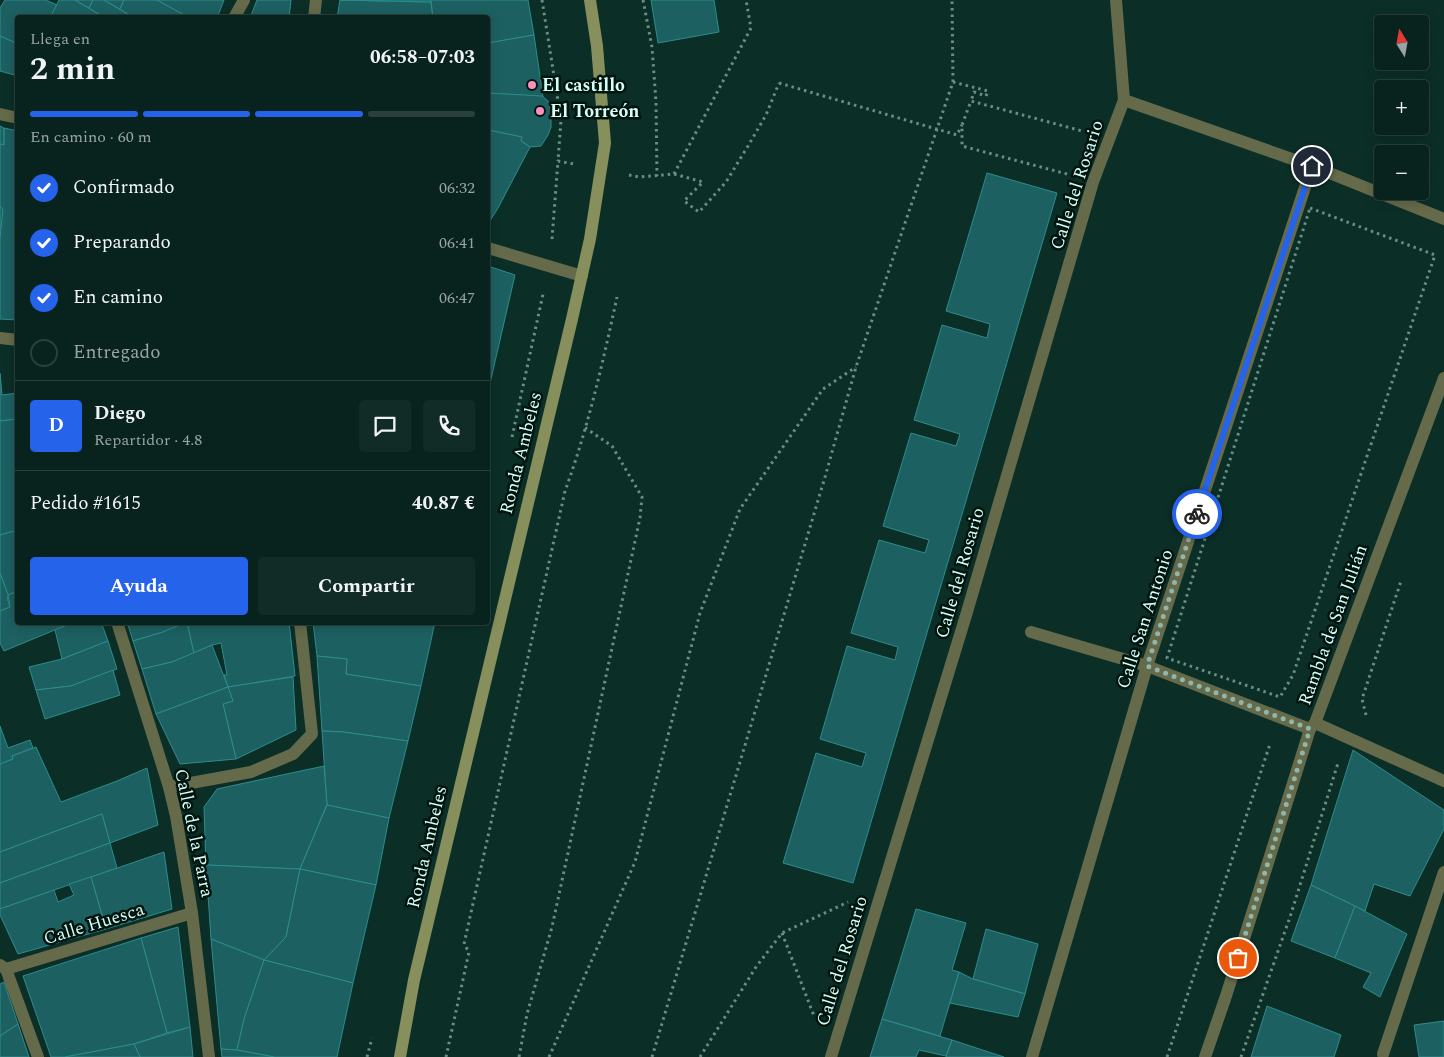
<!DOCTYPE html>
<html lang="es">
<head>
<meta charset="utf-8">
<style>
	:root { --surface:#08231d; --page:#112b26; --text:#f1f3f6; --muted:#98a4a4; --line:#29403b; --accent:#2563eb }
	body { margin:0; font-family:Spectral,serif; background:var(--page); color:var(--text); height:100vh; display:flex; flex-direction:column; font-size:19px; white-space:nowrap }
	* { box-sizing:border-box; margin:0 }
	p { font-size:16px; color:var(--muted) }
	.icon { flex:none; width:28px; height:28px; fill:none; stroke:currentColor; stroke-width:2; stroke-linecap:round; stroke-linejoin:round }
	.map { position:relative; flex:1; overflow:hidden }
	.details { position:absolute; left:15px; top:15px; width:475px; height:610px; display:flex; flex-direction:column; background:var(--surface); border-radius:5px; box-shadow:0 2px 12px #0003,0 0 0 1px var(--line) }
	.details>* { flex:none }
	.needle { width:32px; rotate:349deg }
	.controls { position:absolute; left:1374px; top:15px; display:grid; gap:10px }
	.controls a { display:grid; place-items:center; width:55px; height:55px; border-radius:5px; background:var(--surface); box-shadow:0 2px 12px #0003,0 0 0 1px var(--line); font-size:25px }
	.pin { position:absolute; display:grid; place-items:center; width:42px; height:42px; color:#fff; margin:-21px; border:2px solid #fff; border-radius:50%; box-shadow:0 1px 5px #0007 }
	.courier { position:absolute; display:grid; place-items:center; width:50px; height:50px; margin:-25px; border:4px solid #2563eb; border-radius:50%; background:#fff; color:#222; box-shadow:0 1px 6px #0007 }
	.head em { font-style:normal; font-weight:700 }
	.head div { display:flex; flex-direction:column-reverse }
	.head { display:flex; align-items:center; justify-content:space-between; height:85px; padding:0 15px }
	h1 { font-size:32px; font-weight:700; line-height:38px }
	.bar { display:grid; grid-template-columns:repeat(4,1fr); gap:8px 5px; align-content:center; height:60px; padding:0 15px }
	.bar i { height:6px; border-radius:4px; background:var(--line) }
	.bar .active { background:var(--accent) }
	.bar p { grid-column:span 4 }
	.line { display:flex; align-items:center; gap:12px; padding:0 15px; border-top:1px solid var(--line) }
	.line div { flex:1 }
	.round { display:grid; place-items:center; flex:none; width:52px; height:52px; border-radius:5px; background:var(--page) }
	ol { padding:0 15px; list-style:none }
	li { display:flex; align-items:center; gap:15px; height:55px }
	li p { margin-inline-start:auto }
	li .icon { padding:5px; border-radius:50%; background:var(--accent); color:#fff; stroke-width:4 }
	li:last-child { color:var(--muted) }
	li i { width:28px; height:28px; border:2px solid var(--line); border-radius:50% }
	.button { display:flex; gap:10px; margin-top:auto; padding:10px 15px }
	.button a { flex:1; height:58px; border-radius:5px; background:var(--accent); color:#fff; font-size:20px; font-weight:700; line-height:58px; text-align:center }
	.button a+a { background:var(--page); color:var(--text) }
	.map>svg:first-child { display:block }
	.building { fill:#1d6061; stroke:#2d8c8d }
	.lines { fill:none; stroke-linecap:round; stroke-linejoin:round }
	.path { stroke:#698f85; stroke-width:3; stroke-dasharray:2.5 4; stroke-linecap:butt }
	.lane { stroke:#656a4a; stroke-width:12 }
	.street { stroke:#656a4a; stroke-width:12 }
	.secondary { stroke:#87905c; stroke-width:12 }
	.path-bridge { stroke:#698f85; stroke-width:3; stroke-dasharray:2.5 4; stroke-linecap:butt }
	.done { stroke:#90b6ac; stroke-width:5; stroke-dasharray:0 9 }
	.route { stroke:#2563eb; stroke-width:6 }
	.poi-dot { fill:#ff8eba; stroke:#001510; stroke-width:2 }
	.labels { text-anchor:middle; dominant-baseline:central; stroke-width:5; stroke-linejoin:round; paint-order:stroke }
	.poi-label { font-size:18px; font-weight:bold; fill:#d7fff3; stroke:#001510; text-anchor:start }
	.street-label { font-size:18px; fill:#d7fff3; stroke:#001510 }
</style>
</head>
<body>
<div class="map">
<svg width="1444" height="1057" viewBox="0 0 1444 1057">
	<rect width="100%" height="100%" fill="#0b2f27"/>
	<g class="building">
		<path d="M5,0H46L57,5L50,18H18V44L0,36V8Z"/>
		<path d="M59,0H75L105,18H50Z"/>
		<path d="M75,0H93L89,8Z"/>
		<path d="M93,0H104L134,18H105L89,8Z"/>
		<path d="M104,0H124L120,9Z"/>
		<path d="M124,0H157L190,18H134L120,9Z"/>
		<path d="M157,0H224L217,18H190Z"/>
		<path d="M257,0H291L289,18H250Z"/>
		<path d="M340,0L431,2L433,18H337Z"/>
		<path d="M340,0H431V2Z"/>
		<path d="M431,0H528L534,35L488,43V18H433Z"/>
		<path d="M651,0H714L719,32L658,43Z"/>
		<path d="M534,35L543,97L488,93V43Z"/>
		<path d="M0,36L18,44V76L0,71Z"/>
		<path d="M488,93L542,96L548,101L551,114V127L548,135L541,146L530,147L521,141L522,137L488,130Z"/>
		<path d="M0,126L4,128V145L0,144Z"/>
		<path d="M4,128L18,131V320L0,319V144L4,145Z"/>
		<path d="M488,130L522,137L521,141L530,147L498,208L488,224Z"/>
		<path d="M987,173L1057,193L853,883L783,863L816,753L862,767L866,753L820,739L847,646L895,660L898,647L851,633L879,540L925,553L929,540L883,526L911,433L956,446L960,434L914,420L942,325L987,338L990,324L946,311Z"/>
		<path d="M0,206L3,210L0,237Z"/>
		<path d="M488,266L515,275L488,392Z"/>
		<path d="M0,373L2,395L18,393V419L0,421Z"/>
		<path d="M18,419V530L0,535V421Z"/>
		<path d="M18,530V591L8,595L0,573V535Z"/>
		<path d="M0,573L9,597H7L10,607L0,611Z"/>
		<path d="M18,591V622H74L4,651L0,643V611L10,607L8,595Z"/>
		<path d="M74,622H101L108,641L62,659L55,630Z"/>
		<path d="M127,622H186L163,632L133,641Z"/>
		<path d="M187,622L194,653L172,662L142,669L133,641L163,632Z"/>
		<path d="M187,622H289L295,676L228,687L224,675H227L221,643L212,645L194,653Z"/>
		<path d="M313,622H435L421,686L346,674L347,659L317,656Z"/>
		<path d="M108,641L117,669L71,686L36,690L29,667L62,659Z"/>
		<path d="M212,645L228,687L156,714L142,669L172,662Z"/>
		<path d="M317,656L347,659L346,674L421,686L408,741L343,732L322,731Z"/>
		<path d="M113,670L120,695L45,719L36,690L71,686Z"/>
		<path d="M293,677L296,730L236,759L223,704L233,701L228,687Z"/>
		<path d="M228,687L233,701L223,704L236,759L180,764L156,714Z"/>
		<path d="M0,726L8,748L30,740L33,748L12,756L13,759L0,764Z"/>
		<path d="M322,731L343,732L408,741L389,818L327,805Z"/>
		<path d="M36,747L61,802L117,781L147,768L158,825L110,843L102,814L0,852V764L13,759L12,756Z"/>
		<path d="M1353,750L1444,810V829L1410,896L1374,884L1365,911L1311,885Z"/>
		<path d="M324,766L327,804L300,869L206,865L204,807L217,789Z"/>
		<path d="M327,805L389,818L376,885L300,869Z"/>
		<path d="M102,814L110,843L0,883V852Z"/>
		<path d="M110,843L117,868L0,909V883Z"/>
		<path d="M164,852L172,909L106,929L91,877Z"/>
		<path d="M206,865L300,869L286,937L264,960L211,939Z"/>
		<path d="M300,869L376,885L353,983L264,960L286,937Z"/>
		<path d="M91,877L106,929L18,954L0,915V909L54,890L58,902L74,895L69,884Z"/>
		<path d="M1311,885L1355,906L1335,958L1291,941Z"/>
		<path d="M1355,906L1407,934L1380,997L1363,987L1371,973L1335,958Z"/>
		<path d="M916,909L966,923L952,970L959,972L940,1036L882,1019Z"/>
		<path d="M178,927L190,1027L167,1033L141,938Z"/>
		<path d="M986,929L1038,944L1025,994L973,979Z"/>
		<path d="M141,938L167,1033L134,1044L65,1057H51L23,976Z"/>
		<path d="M211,939L264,960L244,1019L237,1050L221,1049Z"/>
		<path d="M264,960L353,983L337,1057H274L237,1050L244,1019Z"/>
		<path d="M959,972L973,979L1025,994L1018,1017L950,1003Z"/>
		<path d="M4,982L18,1024L0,1036V984Z"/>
		<path d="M1267,1006L1341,1035L1334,1057H1251Z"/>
		<path d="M882,1019L952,1040L946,1056L919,1050L916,1057H870Z"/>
		<path d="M1444,1021V1057H1419L1414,1025Z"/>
		<path d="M18,1024L29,1057H0V1036Z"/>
		<path d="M190,1027L193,1057H140L134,1044Z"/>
		<path d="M952,1040L1004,1057H946Z"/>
		<path d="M134,1044L140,1057H65Z"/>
		<path d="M221,1049L237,1050L274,1057H222Z"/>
	</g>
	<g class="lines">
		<g class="path">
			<path d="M542,0L561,120L558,161"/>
			<path d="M643,0L652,47L656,102L657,176"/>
			<path d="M953,82L988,91L986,96L974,92L971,101"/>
			<path d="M674,174L751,28L746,0"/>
			<path d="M1067,174L962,146V125L971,101L1082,131"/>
			<path d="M629,175L639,177L674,174L703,182L684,201L699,212L726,182L748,146L766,115L779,83"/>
			<path d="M1310,208L1435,255L1293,675L1280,697L1167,658Z"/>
			<path d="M552,239L558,161L574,164"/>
			<path d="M512,437L543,294"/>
			<path d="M1366,715L1362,699L1401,581"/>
			<path d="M782,933L814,1016"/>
			<path d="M367,1057L372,1038"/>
			<path d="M446,1057L469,952L464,944L565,491C588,428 603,362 617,297"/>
			<path d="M519,1057L527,1014L552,927L640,518L642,497L612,446L584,427"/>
			<path d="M549,1057L635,862L700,613L740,509L823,389L856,367"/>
			<path d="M652,1057L825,477L856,367L953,82L952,0"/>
			<path d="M700,1057L756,967L782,933L848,902"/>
			<path d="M1167,1057L1270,744"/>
			<path d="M1241,1057L1291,914L1338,763"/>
		</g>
		<path class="lane" d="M1383,1054L1444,872"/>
		<g class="street">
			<path d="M1116,0L1124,100L1312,166L1444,219"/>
			<path d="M234,18L244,0"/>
			<path d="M314,18L316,0"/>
			<path d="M0,114L18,118"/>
			<path d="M488,248L582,276"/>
			<path d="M0,338L18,340"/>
			<path d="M117,622L169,787L176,816L192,913L209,1057"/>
			<path d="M1031,632L1147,666L1310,729"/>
			<path d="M1315,723L1444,781"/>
			<path d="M169,787L251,772L293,754L312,734L300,622"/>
			<path d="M0,965L6,969L38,1057"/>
			<path d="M6,969L192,913"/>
			<path d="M831,1057L967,612L1093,182L1124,100"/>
			<path d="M1032,1057L1147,666L1312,166"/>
			<path d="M1205,1057L1226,996L1310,729L1315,723L1444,378"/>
		</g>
		<path class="secondary" d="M400,1057L414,980L572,319L590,239L605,143L597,46L590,0"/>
		<path class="path-bridge" d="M779,83L957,135L962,125"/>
	</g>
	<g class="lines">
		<path class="done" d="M1197,514L1147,666L1310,729L1238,958"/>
		<path class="route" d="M1197,514L1312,166"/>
	</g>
	<g class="poi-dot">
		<circle cx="532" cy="85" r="5"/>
		<circle cx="540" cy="111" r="5"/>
	</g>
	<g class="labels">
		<g class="poi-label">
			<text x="542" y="85">El castillo</text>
			<text x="550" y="111">El Torreón</text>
		</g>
		<g class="street-label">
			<text transform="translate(1077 185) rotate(-72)">Calle del Rosario</text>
			<text transform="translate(521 453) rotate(-76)">Ronda Ambeles</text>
			<text transform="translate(960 573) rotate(-74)">Calle del Rosario</text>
			<text transform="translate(1145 619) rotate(-72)">Calle San Antonio</text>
			<text transform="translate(1333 625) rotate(-70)">Rambla de San Julián</text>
			<text transform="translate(194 833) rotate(78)">Calle de la Parra</text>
			<text transform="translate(427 847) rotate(-77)">Ronda Ambeles</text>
			<text transform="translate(94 924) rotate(-17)">Calle Huesca</text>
			<text transform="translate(842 961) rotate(-73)">Calle del Rosario</text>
		</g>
	</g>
</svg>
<div class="controls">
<a><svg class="needle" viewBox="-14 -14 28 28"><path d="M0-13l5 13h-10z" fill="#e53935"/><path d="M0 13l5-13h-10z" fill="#98a4a4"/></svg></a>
<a>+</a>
<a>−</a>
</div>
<div class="pin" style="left:1238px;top:958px;background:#ea580c"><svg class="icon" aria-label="bag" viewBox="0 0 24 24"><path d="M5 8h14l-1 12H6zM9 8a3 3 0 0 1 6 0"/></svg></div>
<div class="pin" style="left:1312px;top:166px;background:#1f2937"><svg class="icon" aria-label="home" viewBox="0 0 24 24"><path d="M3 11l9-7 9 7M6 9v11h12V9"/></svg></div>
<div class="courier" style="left:1197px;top:514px"><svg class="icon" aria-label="bike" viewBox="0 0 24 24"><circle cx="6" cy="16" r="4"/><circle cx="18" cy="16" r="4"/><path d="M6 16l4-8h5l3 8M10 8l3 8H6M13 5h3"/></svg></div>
<section class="details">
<div class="head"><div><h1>2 min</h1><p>Llega en</p></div><em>06:58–07:03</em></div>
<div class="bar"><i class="active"></i><i class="active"></i><i class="active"></i><i></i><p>En camino · 60 m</p></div>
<ol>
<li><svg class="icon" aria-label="check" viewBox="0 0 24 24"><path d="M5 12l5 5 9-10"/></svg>Confirmado<p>06:32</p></li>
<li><svg class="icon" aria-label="check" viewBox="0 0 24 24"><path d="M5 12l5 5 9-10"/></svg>Preparando<p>06:41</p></li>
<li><svg class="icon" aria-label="check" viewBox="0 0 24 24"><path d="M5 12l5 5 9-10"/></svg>En camino<p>06:47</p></li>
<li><i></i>Entregado</li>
</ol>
<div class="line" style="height:90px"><b class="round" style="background:var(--accent);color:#fff">D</b><div><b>Diego</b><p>Repartidor · 4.8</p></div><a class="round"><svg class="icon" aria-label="chat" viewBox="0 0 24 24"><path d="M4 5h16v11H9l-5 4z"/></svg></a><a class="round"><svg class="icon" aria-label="phone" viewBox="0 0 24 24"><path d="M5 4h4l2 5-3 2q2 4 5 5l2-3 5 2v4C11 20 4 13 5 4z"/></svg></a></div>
<div class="line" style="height:65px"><div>Pedido #1615</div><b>40.87 €</b></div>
<div class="button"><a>Ayuda</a><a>Compartir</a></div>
</section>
</div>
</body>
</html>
